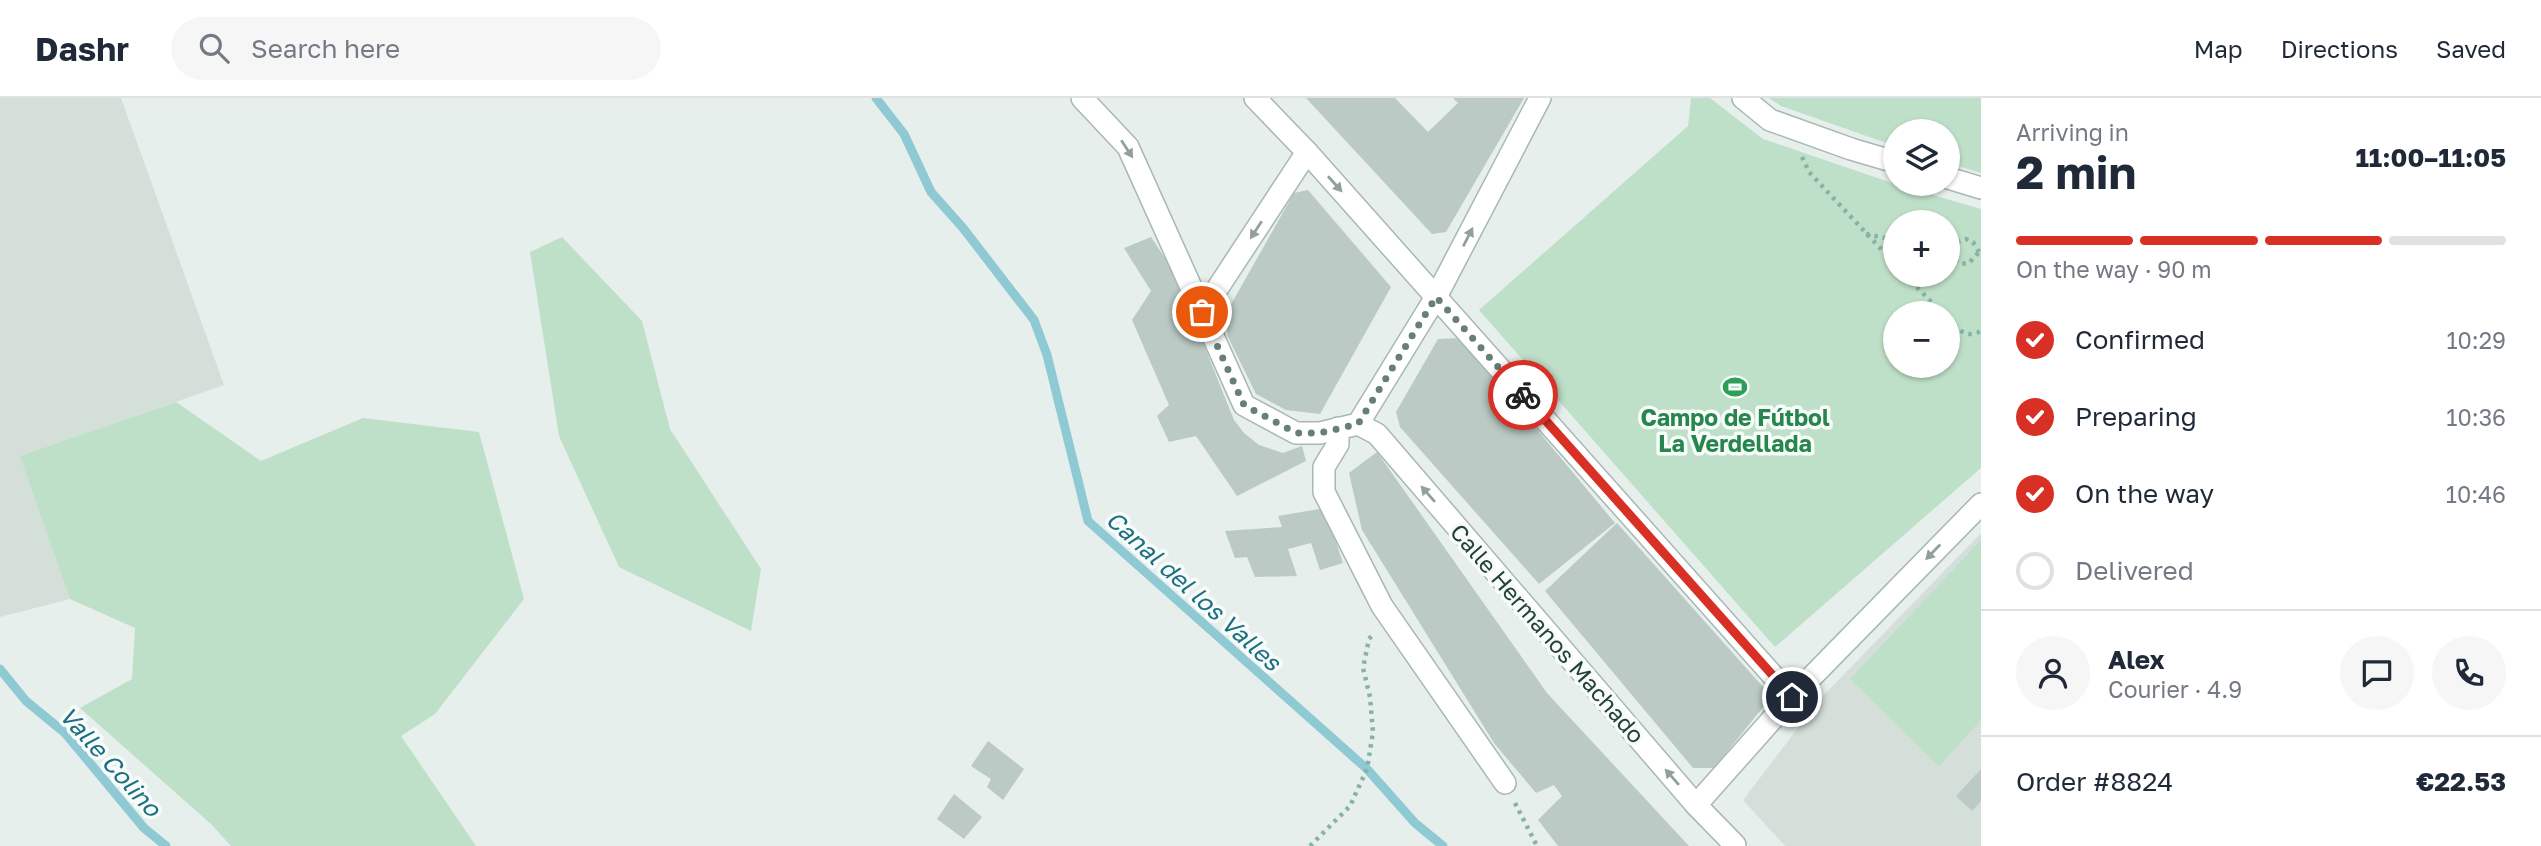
<!DOCTYPE html>
<html lang="en">
<head>
<meta charset="utf-8">
<style>
	:root { --surface:#fff; --page:#f6f6f7; --text:#1f2937; --muted:#747a83; --line:#e0e1e3; --accent:#d93025 }
	body { margin:0; font-family:"Golos Text",sans-serif; background:var(--page); color:var(--text); height:100vh; display:flex; flex-direction:column; font-size:26px; white-space:nowrap }
	* { box-sizing:border-box; margin:0 }
	p { font-size:23px; color:var(--muted) }
	.icon { flex:none; width:38px; height:38px; fill:none; stroke:currentColor; stroke-width:2; stroke-linecap:round; stroke-linejoin:round }
	.map { position:relative; flex:1; overflow:hidden }
	.details { display:flex; flex-direction:column; background:var(--surface); width:560px }
	.details>* { flex:none }
	.fabs { position:absolute; left:1883px; top:21px; display:grid; gap:14px }
	.fabs a { display:grid; place-items:center; width:77px; height:77px; border-radius:50%; background:var(--surface); box-shadow:0 2px 5px #0004; font-size:35px }
	.pin { position:absolute; display:grid; place-items:center; width:60px; height:60px; color:#fff; margin:-30px; border:4px solid #fff; border-radius:50%; box-shadow:0 2px 7px #0007 }
	.courier { position:absolute; display:grid; place-items:center; width:70px; height:70px; margin:-35px; border:5px solid #d93025; border-radius:50%; background:#fff; color:#222; box-shadow:0 2px 9px #0007 }
	.headline em { font-style:normal; font-weight:700 }
	.headline div { display:flex; flex-direction:column-reverse }
	.headline { display:flex; align-items:center; justify-content:space-between; height:119px; padding:0 35px }
	h1 { font-size:46px; font-weight:700; line-height:52px }
	.bar { display:grid; grid-template-columns:repeat(4,1fr); gap:10px 7px; align-content:center; height:84px; padding:0 35px }
	.bar i { height:9px; border-radius:5px; background:var(--line) }
	.bar .active { background:var(--accent) }
	.bar p { grid-column:span 4 }
	.line { display:flex; align-items:center; gap:18px; padding:0 35px; border-top:2px solid var(--line) }
	.line div { flex:1 }
	.round { display:grid; place-items:center; flex:none; width:74px; height:74px; border-radius:37px; background:var(--page) }
	ol { padding:0 35px; list-style:none }
	li { display:flex; align-items:center; gap:21px; height:77px }
	li p { margin-inline-start:auto }
	li .icon { padding:7px; border-radius:50%; background:var(--accent); color:#fff; stroke-width:4 }
	li:last-child { color:var(--muted) }
	li i { width:38px; height:38px; border:4px solid var(--line); border-radius:50% }
	header { display:flex; align-items:center; gap:42px; box-sizing:border-box; height:98px; padding:0 35px; background:var(--surface); border-bottom:2px solid var(--line) }
	header strong { font-size:33px }
	nav { display:flex; gap:38px; margin-inline-start:auto; font-size:24px }
	.search { width:490px; height:63px; background:var(--page); display:flex; align-items:center; gap:18px; box-sizing:border-box; padding:0 24px; border-radius:38px; color:var(--muted); font-size:26px }
	main { display:flex; flex:1; min-height:0 }
	.map>svg:first-child { display:block }
	.built { fill:#d4dfda }
	.green { fill:#bfe0c8; fill-rule:evenodd }
	.lines { fill:none; stroke-linecap:round; stroke-linejoin:round }
	.stream { stroke:#8ec9d4; stroke-width:9 }
	.building { fill:#bbcac4 }
	.minor-casing { stroke:#a8b8b2; stroke-width:24 }
	.path { stroke:#86b3a5; stroke-width:4.5; stroke-dasharray:3.5 5; stroke-linecap:butt }
	.minor { stroke:#fff; stroke-width:21 }
	.oneway { fill:#92a09c }
	.done { stroke:#687f78; stroke-width:7; stroke-dasharray:0 12.6 }
	.route { stroke:#d93025; stroke-width:9 }
	.labels { text-anchor:middle; dominant-baseline:central; stroke-width:7; stroke-linejoin:round; paint-order:stroke }
	.leisure-label { font-size:23px; font-weight:bold; fill:#27864d; stroke:#f7fbf9 }
	.street-label { font-size:23px; fill:#24423a; stroke:#f7fbf9 }
	.water-label { font-size:24px; font-style:italic; fill:#1c6f80; stroke:#f7fbf9 }
</style>
</head>
<body>
<header>
<strong>Dashr</strong>
<div class="search"><svg class="icon" aria-label="search" viewBox="0 0 24 24"><circle cx="10" cy="10" r="6"/><path d="M15 15l6 6"/></svg>Search here</div>
<nav><a>Map</a><a>Directions</a><a>Saved</a></nav>
</header>
<main>
<div class="map">
<svg width="1981" height="748" viewBox="0 0 1981 748">
	<rect width="100%" height="100%" fill="#e6efeb"/>
	<g class="built">
		<path d="M0,0H121L224,287L21,358L70,501L0,519Z"/>
		<path d="M1981,435V748H1785L1743,702L1821,600Z"/>
	</g>
	<g class="green">
		<path d="M1691,0H1710L1763,41L1895,86L1981,111V370L1775,549L1479,212L1688,28ZM1895,124H1948V177H1895ZM1895,215H1948V268H1895Z"/>
		<path d="M1769,0H1981V75L1948,65V33H1895V48L1781,8Z"/>
		<path d="M562,139L642,223L670,331L761,471L751,533L619,469L559,338L530,154Z"/>
		<path d="M176,304L261,363L363,320L479,334L524,501L435,616L401,638L476,748H231L212,727L80,610L132,581L135,530L70,501L20,358Z"/>
		<path d="M1981,442V622L1939,668L1850,581Z"/>
	</g>
	<g class="lines">
		<g class="stream">
			<path d="M876,0L904,36L931,94L963,130L1034,222L1047,257L1088,423L1367,671L1415,725L1443,748"/>
			<path d="M0,571L26,603L65,635L144,730L166,748"/>
		</g>
	</g>
	<g class="building">
		<path d="M1306,0H1395L1428,34L1458,5L1453,0H1524L1446,134L1432,136Z"/>
		<path d="M1308,92L1391,189L1320,316L1286,312L1256,296L1228,239L1225,217L1294,95Z"/>
		<path d="M1151,139L1175,175L1234,322L1244,335L1259,347L1283,355L1302,348L1306,363L1237,398L1196,338L1169,344L1157,318L1169,307L1132,222L1151,193L1124,150Z"/>
		<path d="M1461,240L1615,425L1539,486L1400,329L1396,314L1438,241Z"/>
		<path d="M1377,354L1547,595L1689,748H1558L1538,722L1562,698L1554,687L1536,695L1494,645L1362,432L1349,375Z"/>
		<path d="M1325,410L1343,465L1320,472L1311,445L1288,451L1297,478L1255,479L1247,459L1235,460L1225,433L1282,429L1278,418Z"/>
		<path d="M1617,425L1764,590L1768,603L1714,670H1693L1545,493Z"/>
		<path d="M988,643L1024,671L1003,702L987,689L991,681L971,668Z"/>
		<path d="M1981,671V703L1972,713L1956,698Z"/>
		<path d="M954,696L982,719L964,741L937,721Z"/>
	</g>
	<g class="lines">
		<g class="minor-casing">
			<g id="minor">
				<path d="M1082,0L1128,49L1244,307L1296,335H1320L1358,326"/>
				<path d="M1255,0L1307,54L1792,599"/>
				<path d="M1743,0L1770,22L1851,51L1895,64"/>
				<path d="M1948,80L1981,90"/>
				<path d="M1202,214L1307,54"/>
				<path d="M1358,326L1377,336L1696,707L1735,747"/>
				<path d="M1358,326L1436,199L1540,0"/>
				<path d="M1338,330V346L1324,369V394L1382,508L1505,685"/>
				<path d="M1696,707L1792,599L1981,406"/>
			</g>
		</g>
		<g class="path">
			<path d="M1802,59L1809,74L1895,166"/>
			<path d="M1866,136L1895,142"/>
			<path d="M1949,147L1953,161L1960,166L1969,165L1979,154L1981,155"/>
			<path d="M1949,147L1966,141L1973,144L1979,154"/>
			<path d="M1905,177L1942,215"/>
			<path d="M1948,221C1957,231 1967,241 1981,233"/>
			<path d="M1515,705L1537,748"/>
			<path d="M1310,748L1350,708L1367,671L1373,634L1370,599L1363,570L1369,541L1374,535"/>
		</g>
		<use href="#minor" class="minor"/>
	</g>
	<defs><path id="oneway-solid" d="M-6-.8H1V-3.2L6.5 0L1 3.2V.8H-6Z" transform="scale(1.75)"/></defs>
	<g class="oneway">
		<use href="#oneway-solid" transform="translate(1127 51) rotate(57)"/>
		<use href="#oneway-solid" transform="translate(1335 86) rotate(48)"/>
		<use href="#oneway-solid" transform="translate(1256 132) rotate(123)"/>
		<use href="#oneway-solid" transform="translate(1468 139) rotate(-63)"/>
		<use href="#oneway-solid" transform="translate(1428 396) rotate(-131)"/>
		<use href="#oneway-solid" transform="translate(1933 454) rotate(134)"/>
		<use href="#oneway-solid" transform="translate(1672 679) rotate(-131)"/>
	</g>
	<g class="lines">
		<path class="done" d="M1202,214L1244,307L1296,335H1320L1358,326L1436,199L1523,297"/>
		<path class="route" d="M1523,297L1792,599"/>
	</g>
	<defs>
		<g id="stadium-bare" transform="scale(1.89)"><path d="M0-5a6.5 5 0 1 0 0 10a6.5 5 0 1 0 0-10ZM-3.5-1.8h7v3.6h-7Z" fill="#2e9e5b" stroke="#f7fbf9" stroke-width="2.5" paint-order="stroke"/></g>
	</defs>
	<g fill-rule="evenodd">
		<use href="#stadium-bare" x="1735" y="289"/>
	</g>
	<g class="labels">
		<g class="leisure-label">
			<text x="1735" y="319">Campo de Fútbol<tspan x="1735" dy="26">La Verdellada</tspan></text>
		</g>
		<g class="street-label">
			<text transform="translate(1548 535) rotate(49)">Calle Hermanos Machado</text>
		</g>
		<g class="water-label">
			<text transform="translate(1194 492) rotate(42)">Canal del los Valles</text>
			<text transform="translate(111 663) rotate(48)">Valle Colino</text>
		</g>
	</g>
</svg>
<div class="fabs">
<a><svg class="icon" aria-label="layers" viewBox="0 0 24 24"><path d="M12 4l9 5-9 5-9-5zM3 14l9 5 9-5"/></svg></a>
<a>+</a>
<a>−</a>
</div>
<div class="pin" style="left:1202px;top:214px;background:#ea580c"><svg class="icon" aria-label="bag" viewBox="0 0 24 24"><path d="M5 8h14l-1 12H6zM9 8a3 3 0 0 1 6 0"/></svg></div>
<div class="pin" style="left:1792px;top:599px;background:#1f2937"><svg class="icon" aria-label="home" viewBox="0 0 24 24"><path d="M3 11l9-7 9 7M6 9v11h12V9"/></svg></div>
<div class="courier" style="left:1523px;top:297px"><svg class="icon" aria-label="bike" viewBox="0 0 24 24"><circle cx="6" cy="16" r="4"/><circle cx="18" cy="16" r="4"/><path d="M6 16l4-8h5l3 8M10 8l3 8H6M13 5h3"/></svg></div>
</div>
<section class="details">
<div class="headline"><div><h1>2 min</h1><p>Arriving in</p></div><em>11:00–11:05</em></div>
<div class="bar"><i class="active"></i><i class="active"></i><i class="active"></i><i></i><p>On the way · 90 m</p></div>
<ol>
<li><svg class="icon" aria-label="check" viewBox="0 0 24 24"><path d="M5 12l5 5 9-10"/></svg>Confirmed<p>10:29</p></li>
<li><svg class="icon" aria-label="check" viewBox="0 0 24 24"><path d="M5 12l5 5 9-10"/></svg>Preparing<p>10:36</p></li>
<li><svg class="icon" aria-label="check" viewBox="0 0 24 24"><path d="M5 12l5 5 9-10"/></svg>On the way<p>10:46</p></li>
<li><i></i>Delivered</li>
</ol>
<div class="line" style="height:126px"><a class="round"><svg class="icon" aria-label="person" viewBox="0 0 24 24"><circle cx="12" cy="8" r="4"/><path d="M4 21q1-7 8-7t8 7"/></svg></a><div><b>Alex</b><p>Courier · 4.9</p></div><a class="round"><svg class="icon" aria-label="chat" viewBox="0 0 24 24"><path d="M4 5h16v11H9l-5 4z"/></svg></a><a class="round"><svg class="icon" aria-label="phone" viewBox="0 0 24 24"><path d="M5 4h4l2 5-3 2q2 4 5 5l2-3 5 2v4C11 20 4 13 5 4z"/></svg></a></div>
<div class="line" style="height:91px"><div>Order #8824</div><b>€22.53</b></div>
</section>
</main>
</body>
</html>
